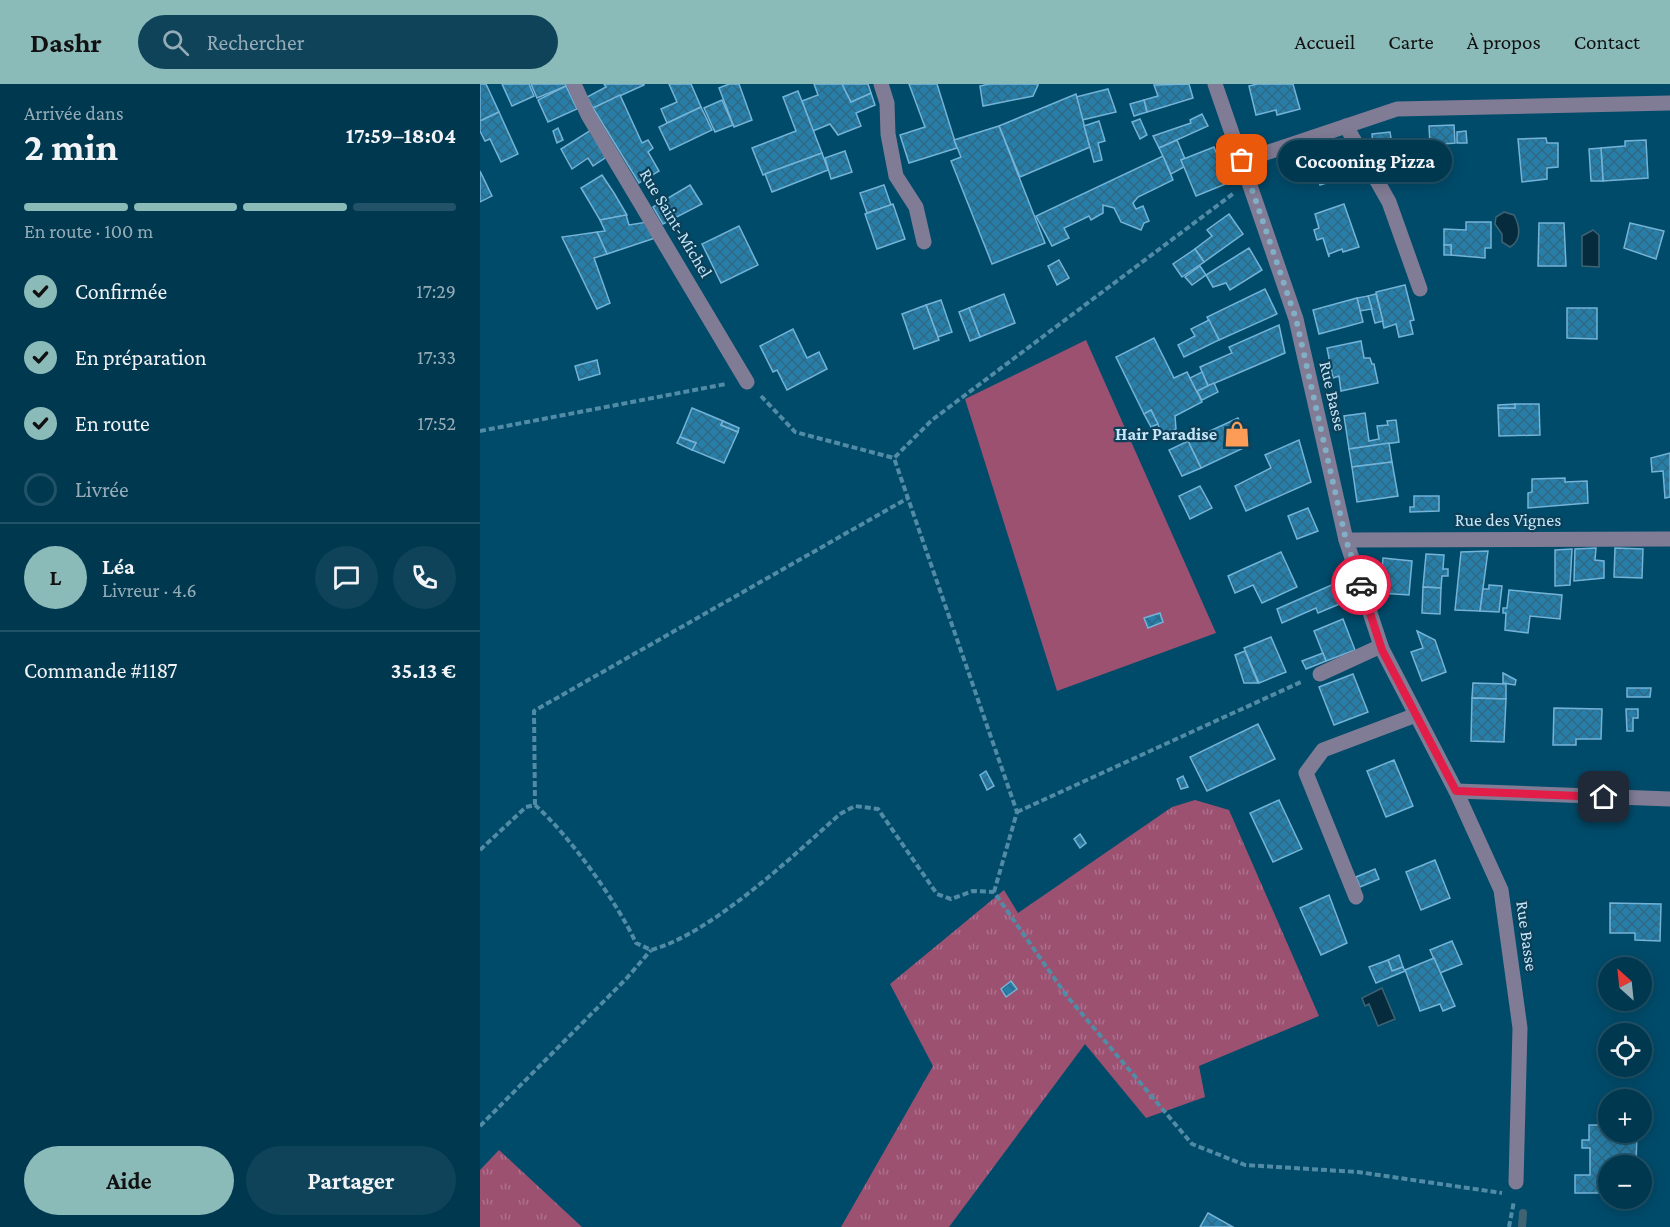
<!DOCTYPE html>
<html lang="fr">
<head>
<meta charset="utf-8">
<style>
	:root { --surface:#003850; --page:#0e435a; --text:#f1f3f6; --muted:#95acb7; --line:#225267; --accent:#8bbbb9 }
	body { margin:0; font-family:"Crimson Pro",serif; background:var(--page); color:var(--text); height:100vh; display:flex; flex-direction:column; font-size:22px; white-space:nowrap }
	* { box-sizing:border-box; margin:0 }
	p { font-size:20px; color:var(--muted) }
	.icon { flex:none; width:33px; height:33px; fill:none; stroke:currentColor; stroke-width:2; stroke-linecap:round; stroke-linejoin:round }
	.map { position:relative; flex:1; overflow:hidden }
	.panel { display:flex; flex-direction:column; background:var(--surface); width:480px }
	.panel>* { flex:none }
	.needle { width:39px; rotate:333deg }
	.tools { position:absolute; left:1118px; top:873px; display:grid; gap:12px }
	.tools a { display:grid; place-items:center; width:54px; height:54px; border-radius:50%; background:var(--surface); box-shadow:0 3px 15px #0003,0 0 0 2px var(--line); font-size:30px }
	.pin { position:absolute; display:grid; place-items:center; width:51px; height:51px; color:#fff; margin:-26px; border-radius:12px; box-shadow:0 3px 9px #0006 }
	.courier { position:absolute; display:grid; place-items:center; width:60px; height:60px; margin:-30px; border:4px solid #e11d48; border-radius:50%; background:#fff; color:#222; box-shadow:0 2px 8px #0007 }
	.bubble { position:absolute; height:42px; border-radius:21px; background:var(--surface); box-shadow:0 3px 15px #0003,0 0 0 2px var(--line); font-size:20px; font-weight:700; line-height:42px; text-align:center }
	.overview em { font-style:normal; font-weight:700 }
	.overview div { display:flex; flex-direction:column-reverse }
	.overview { display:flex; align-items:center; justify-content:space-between; height:102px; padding:0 24px }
	h1 { font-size:39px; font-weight:700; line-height:45px }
	.bar { display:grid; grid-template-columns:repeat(4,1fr); gap:9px 6px; align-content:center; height:72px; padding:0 24px }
	.bar i { height:8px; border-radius:4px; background:var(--line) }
	.bar .selected { background:var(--accent) }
	.bar p { grid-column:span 4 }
	.line { display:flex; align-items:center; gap:15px; padding:0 24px; border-top:2px solid var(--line) }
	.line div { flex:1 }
	.round { display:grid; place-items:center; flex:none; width:63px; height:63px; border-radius:32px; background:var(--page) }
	ol { padding:0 24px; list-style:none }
	li { display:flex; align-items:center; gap:18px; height:66px }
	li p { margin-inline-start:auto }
	li .icon { padding:6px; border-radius:50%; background:var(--accent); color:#111; stroke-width:4 }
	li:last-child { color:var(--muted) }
	li i { width:33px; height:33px; border:3px solid var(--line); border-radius:50% }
	.primary-button { display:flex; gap:12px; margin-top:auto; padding:12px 24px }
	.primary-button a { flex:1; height:69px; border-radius:36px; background:var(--accent); color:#111; font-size:24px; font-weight:700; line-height:69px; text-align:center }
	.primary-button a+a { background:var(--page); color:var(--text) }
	header { display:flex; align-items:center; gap:36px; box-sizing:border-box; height:84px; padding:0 30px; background:var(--accent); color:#111 }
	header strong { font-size:28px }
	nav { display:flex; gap:33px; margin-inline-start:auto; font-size:21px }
	.search { width:420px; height:54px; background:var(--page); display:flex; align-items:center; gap:15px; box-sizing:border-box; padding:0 21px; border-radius:33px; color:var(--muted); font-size:22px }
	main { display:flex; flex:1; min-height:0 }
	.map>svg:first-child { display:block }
	.grass { fill:url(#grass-tufts) }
	.garden { fill:#9c5171 }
	.water { fill:#062b3c; stroke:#406374; stroke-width:1.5 }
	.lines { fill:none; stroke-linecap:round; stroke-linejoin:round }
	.stream { stroke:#406374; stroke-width:8 }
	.building { fill:url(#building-cross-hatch); stroke:#74b3d7; stroke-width:1.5 }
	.path { stroke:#528ba5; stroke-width:4; stroke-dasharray:6 3; stroke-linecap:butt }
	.minor { stroke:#817c95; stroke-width:15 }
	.done { stroke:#81afc6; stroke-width:6; stroke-dasharray:0 10.8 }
	.route { stroke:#e11d48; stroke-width:8 }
	.labels { text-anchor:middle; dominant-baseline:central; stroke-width:4.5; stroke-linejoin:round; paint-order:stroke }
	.street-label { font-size:18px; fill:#c6e5f8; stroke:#0c4058 }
	.poi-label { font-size:18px; font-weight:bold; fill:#c6e5f8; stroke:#0c4058; text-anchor:end }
</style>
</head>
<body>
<header>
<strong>Dashr</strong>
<div class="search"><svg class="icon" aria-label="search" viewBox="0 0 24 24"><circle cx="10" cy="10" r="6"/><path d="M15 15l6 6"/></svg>Rechercher</div>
<nav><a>Accueil</a><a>Carte</a><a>À propos</a><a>Contact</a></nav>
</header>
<main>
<section class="panel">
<div class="overview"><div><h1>2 min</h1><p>Arrivée dans</p></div><em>17:59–18:04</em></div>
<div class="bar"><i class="selected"></i><i class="selected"></i><i class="selected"></i><i></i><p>En route · 100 m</p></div>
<ol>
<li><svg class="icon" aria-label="check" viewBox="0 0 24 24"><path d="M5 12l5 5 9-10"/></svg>Confirmée<p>17:29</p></li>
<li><svg class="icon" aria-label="check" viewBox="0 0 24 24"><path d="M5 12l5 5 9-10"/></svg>En préparation<p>17:33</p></li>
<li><svg class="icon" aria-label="check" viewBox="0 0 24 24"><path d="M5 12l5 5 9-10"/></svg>En route<p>17:52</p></li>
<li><i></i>Livrée</li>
</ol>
<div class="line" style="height:108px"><b class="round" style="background:var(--accent);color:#111">L</b><div><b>Léa</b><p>Livreur · 4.6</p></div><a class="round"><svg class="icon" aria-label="chat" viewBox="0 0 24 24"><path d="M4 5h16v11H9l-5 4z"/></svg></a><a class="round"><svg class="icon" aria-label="phone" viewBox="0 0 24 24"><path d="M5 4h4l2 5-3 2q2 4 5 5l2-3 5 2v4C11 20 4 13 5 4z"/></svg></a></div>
<div class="line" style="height:78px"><div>Commande #1187</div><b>35.13 €</b></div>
<div class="primary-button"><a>Aide</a><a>Partager</a></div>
</section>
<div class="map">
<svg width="1190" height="1143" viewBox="0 0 1190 1143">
	<defs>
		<pattern id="grass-tufts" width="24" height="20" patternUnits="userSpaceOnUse" patternTransform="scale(1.5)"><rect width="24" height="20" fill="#9c5171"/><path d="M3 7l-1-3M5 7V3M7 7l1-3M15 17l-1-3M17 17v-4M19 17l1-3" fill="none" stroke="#ac728d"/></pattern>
		<pattern id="building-cross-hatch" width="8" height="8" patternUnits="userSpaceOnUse" patternTransform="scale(1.5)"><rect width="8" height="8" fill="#277fa9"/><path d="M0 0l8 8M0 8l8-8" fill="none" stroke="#2f6883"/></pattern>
	</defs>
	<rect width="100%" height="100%" fill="#004b6a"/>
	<g class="grass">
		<path d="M715,716L749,726L839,932L719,982L725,1013L666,1034L605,960L469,1143H361L453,982L410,900L524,806L538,829L692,723Z"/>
		<path d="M19,1066L102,1143H0V1086Z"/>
	</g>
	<path class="garden" d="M606,256L736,549L577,607L485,315Z"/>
	<g class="water">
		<path d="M1024,128L1034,131C1040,142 1042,156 1030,163L1022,158V150L1015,140L1016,133Z"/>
		<path d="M1113,146L1119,151V183L1102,182V152Z"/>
		<path d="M902,904L915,935L898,942L889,920L885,922L882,914Z"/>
	</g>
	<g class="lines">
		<path class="stream" d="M1042,1143L1043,1129"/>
	</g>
	<g class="building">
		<path d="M0,0H6L19,28L0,37Z"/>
		<path d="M22,0H49L54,12L32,22Z"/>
		<path d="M51,0H86V2L57,14Z"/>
		<path d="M124,0H164V1L113,24L107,13L126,3Z"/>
		<path d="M189,0H211L221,23L187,39L181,25L197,18Z"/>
		<path d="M249,0H259L272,36L254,43L239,4Z"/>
		<path d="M334,0H362L371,18L391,9L395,21L376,29L381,42L358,51L350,40L333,47L322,17L338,11Z"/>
		<path d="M362,0H388L391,9L371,18Z"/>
		<path d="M429,0H457L477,64L429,79L420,51L445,43Z"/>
		<path d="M509,0H558V1L553,12L503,22L500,2Z"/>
		<path d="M709,0L713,14L667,28L664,16L678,12L674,1Z"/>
		<path d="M777,0H813L820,25L797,31L796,26L776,31L769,2Z"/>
		<path d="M86,2L97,25L68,38L58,16Z"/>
		<path d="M628,5L636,28L602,36L596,13Z"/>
		<path d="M318,7L342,69L283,91L272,64L316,47L303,13Z"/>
		<path d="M596,10L610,63L540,93L519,42Z"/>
		<path d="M140,11L162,59L168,56L173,64L168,68L179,87L159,99L113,24Z"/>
		<path d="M242,16L253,41L235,48L224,24Z"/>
		<path d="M664,16L667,28L654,32L650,20Z"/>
		<path d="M221,23L232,46L190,66L179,43Z"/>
		<path d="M19,28L38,70L21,78L10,55L5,57L0,47V37Z"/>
		<path d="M722,30L728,42L679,64L673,52L711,39L710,36Z"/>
		<path d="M660,35L667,51L660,55L652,38Z"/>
		<path d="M619,37L625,57L618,59L622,76L614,78L604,42Z"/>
		<path d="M974,41L975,59L950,61L949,42Z"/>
		<path d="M519,42L565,159L512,180L471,77L481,73L474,56Z"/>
		<path d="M78,44L83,56L77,59L73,47Z"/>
		<path d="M111,46L128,72L113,82L108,74L92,85L81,65Z"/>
		<path d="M986,47L987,59H977V48Z"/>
		<path d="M910,48L912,60L927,58L929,86L905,88L904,75L894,76L892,50Z"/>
		<path d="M1066,54L1067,59H1078V83L1067,84V95L1042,98L1038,55Z"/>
		<path d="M697,56L705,75L701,76L704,83L691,90L679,64Z"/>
		<path d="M1166,56L1168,94L1123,97L1121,64L1145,62V57Z"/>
		<path d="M734,63L748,99L716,112L701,76Z"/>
		<path d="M1121,64L1123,97H1111L1109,65Z"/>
		<path d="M365,67L372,88L351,95L345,74Z"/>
		<path d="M342,69L348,86L292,108L285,90Z"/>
		<path d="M683,72L693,96L658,113L653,119L656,125L663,122L669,137L664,139L661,146L641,138L634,124L623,121V129L611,136L609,132L584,144L589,154L572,162L556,132Z"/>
		<path d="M853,79L859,95L840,101L835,85Z"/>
		<path d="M0,87L12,112L0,118Z"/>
		<path d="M122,91L134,109L147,131L120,136L101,104Z"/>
		<path d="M210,101L222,120L183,140L173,123Z"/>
		<path d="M404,101L411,121L387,129L380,109Z"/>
		<path d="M413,120L425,155L397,165L385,130Z"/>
		<path d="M864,120L879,163L863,168L862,165L849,170V173L843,154L837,156L834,146L839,144L835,130Z"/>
		<path d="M749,130L763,150L724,178L715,165L732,152L727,146Z"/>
		<path d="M146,131L149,141L167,138L175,154L127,170L117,148L125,147L120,136Z"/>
		<path d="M986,138H1011V164H1005V174L971,171V161H964V145L986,146Z"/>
		<path d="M1059,139H1084L1086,182H1058Z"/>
		<path d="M1150,139L1184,147L1176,175L1144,164Z"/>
		<path d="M259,142L278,181L241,199L222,160Z"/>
		<path d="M117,148L127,170L114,174L130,219L117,225L82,153Z"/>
		<rect x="964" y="161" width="7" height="10"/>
		<path d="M769,164L782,186L750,206L746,199L733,203L726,191Z"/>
		<path d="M715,165L724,178L702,193L693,180Z"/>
		<path d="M579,176L589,194L577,201L568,182Z"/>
		<path d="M720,182L726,191L712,201L705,193Z"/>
		<path d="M925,201L934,236L930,237L933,250L919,253L916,240L904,244L896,208Z"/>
		<path d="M785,205L797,230L739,256L727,233Z"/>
		<path d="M524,210L535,239L500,253L489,224Z"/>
		<path d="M896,210L903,237L895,239L888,212Z"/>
		<path d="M888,212L892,225L880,227L877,214Z"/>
		<path d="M877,214L883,238L839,250L833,226Z"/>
		<path d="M461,216L472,248L458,253L446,221Z"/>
		<path d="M446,221L459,256L434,265L422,230Z"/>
		<path d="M489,224L500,253L490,257L479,228Z"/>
		<path d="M1087,224H1117V255L1087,254Z"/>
		<path d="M729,236L739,256L704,273L698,261L715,252L711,245Z"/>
		<path d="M799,241L805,269L728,302L720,283L752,269L749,263Z"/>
		<path d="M313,245L327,274L339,268L347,285L307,306L297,286L293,288L280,262Z"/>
		<path d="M674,254L694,294L707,288L722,318L695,332L696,345L688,349L680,345L671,326L664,330L636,273Z"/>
		<path d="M881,257L884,274H890L892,280H894L898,299L861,307L859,292L853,294L847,264Z"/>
		<path d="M117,276L120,290L99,296L95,282Z"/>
		<path d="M722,288L728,302L717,308L710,294Z"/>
		<path d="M734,299L738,308L722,316L717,307Z"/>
		<path d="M1035,320H1059L1060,351L1019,352L1018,324H1035Z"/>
		<path d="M1035,320V324H1018V321Z"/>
		<path d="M212,324L243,337L241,341L258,348L244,379L212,366L216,359L200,353Z"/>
		<path d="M671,326L678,340L671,343L664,330Z"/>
		<path d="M885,329L889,357L899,355L897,342L908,341L907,337L916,336L919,358L869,365L864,332Z"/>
		<path d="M758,334L770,361L721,384L708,357Z"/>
		<path d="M243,337L259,344L258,348L241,341Z"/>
		<path d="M200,353L216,359L212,366L197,359Z"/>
		<path d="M819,356L831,398L766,427L755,402L791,384L785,371Z"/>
		<path d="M708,357L721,384L702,392L689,366Z"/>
		<path d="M909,359L912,378L872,383L869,365Z"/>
		<path d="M1190,369V413L1185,414L1183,387L1172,388L1171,374Z"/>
		<path d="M912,378L918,412L877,418L872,383Z"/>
		<path d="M1085,394V398L1107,397L1108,419L1048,424V409L1052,408V395Z"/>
		<path d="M720,402L732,424L710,435L699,412Z"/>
		<path d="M934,412H959V427L930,428V423H934Z"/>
		<path d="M828,424L838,447L817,455L808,432Z"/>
		<path d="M1116,464L1115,476L1124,477V494L1094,497L1095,465Z"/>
		<path d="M1135,464L1163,465L1162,494L1134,493Z"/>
		<path d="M1092,465L1090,501L1075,502V466Z"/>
		<path d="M1008,467L1000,527L975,526L981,468Z"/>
		<path d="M801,468L817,503L782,519L773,501L755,509L748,492Z"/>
		<path d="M946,470L964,471L963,485H968V492H962L961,504L943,503Z"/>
		<path d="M903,474L932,477L929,511L900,509Z"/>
		<path d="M856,499L862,519L838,529L836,524L802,539L797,525Z"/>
		<path d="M1009,501L1022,502L1019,528L1000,527L1003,505H1009Z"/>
		<path d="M943,503L961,504L960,530L942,529Z"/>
		<path d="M1029,506L1082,511L1080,535L1050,532L1048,549L1025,546L1026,529H1023V524H1027Z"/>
		<path d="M680,529L683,538L668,544L664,534Z"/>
		<path d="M863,535L875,566L846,577L834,547Z"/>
		<path d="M937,547L955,556L966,588L942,597L931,568L943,564Z"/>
		<path d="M791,553L806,588L779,599L764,564Z"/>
		<path d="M765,567L778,599H764L755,571Z"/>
		<path d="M843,569L846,577L826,585L822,577Z"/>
		<path d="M1023,589L1036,596L1035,601L1023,599Z"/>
		<path d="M873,590L888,628L854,641L839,603Z"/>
		<path d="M993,599L1026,600V615L992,614Z"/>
		<path d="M1147,604H1171L1170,613H1147Z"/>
		<path d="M992,614L1026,615L1024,658L991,657Z"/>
		<path d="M1074,624L1122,625L1121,655H1096V661H1073Z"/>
		<path d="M1146,625H1158V634H1153V647H1147Z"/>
		<path d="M778,640L795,675L727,707L710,673Z"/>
		<path d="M914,676L933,722L906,733L887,687Z"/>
		<path d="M506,687L514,702L507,706L500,691Z"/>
		<path d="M703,692L708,703L701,705L697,695Z"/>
		<path d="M799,716L822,765L793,778L770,729Z"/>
		<path d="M600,750L606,759L600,764L594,755Z"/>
		<path d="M955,776L970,814L941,826L926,788Z"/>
		<path d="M895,785L899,795L880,803L876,793Z"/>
		<path d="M849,811L867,859L841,871L820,824Z"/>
		<path d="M1130,819L1181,820L1180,857L1155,856V849H1130Z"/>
		<path d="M972,857L982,880L960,889L950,866Z"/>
		<path d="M919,871L923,883L912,887L908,876Z"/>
		<path d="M954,874L975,922L963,927L960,920L940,927L925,886Z"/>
		<path d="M908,876L912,887L923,883L925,887L896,899L889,883Z"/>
		<path d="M531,897L537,905L526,913L521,905Z"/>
		<path d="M1109,1041H1128V1048H1157L1156,1082H1128V1109H1095V1091H1110V1064H1102V1056H1109Z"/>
		<path d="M728,1129L753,1143H720Z"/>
	</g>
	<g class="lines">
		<g class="path">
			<path d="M281,312L315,348L414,374"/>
			<path d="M0,347L246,300"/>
			<path d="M55,721L54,627L428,414"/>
			<path d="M537,728L823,597"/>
			<path d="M0,766L46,723L55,721C89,751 137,818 156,859L171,866C231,850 313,772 360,730L375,722L398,725L457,810L471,815L493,807L514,808L586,911L712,1060L765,1081L878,1088L1022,1109"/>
			<path d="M514,808L537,728L414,374L452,336L754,109"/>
			<path d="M0,1042L146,895L171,866"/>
			<path d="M1029,1143L1034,1117"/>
		</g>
		<g class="minor">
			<path d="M94,0L108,31L267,298"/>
			<path d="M401,0L407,19L408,50L416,92L436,123L444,158"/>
			<path d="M735,0L816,235L866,456L902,565L976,707L1021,806L1040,944L1036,1098"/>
			<path d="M866,42L909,118L940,205"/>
			<path d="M762,77L917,25L1190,19"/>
			<path d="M866,456L1190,455"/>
			<path d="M840,590L901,562"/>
			<path d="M976,707L1190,715"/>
			<path d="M876,813L826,689L843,666L936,631"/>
		</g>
	</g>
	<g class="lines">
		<path class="done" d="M762,76L816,235L866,456L881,501"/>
		<path class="route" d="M881,501L902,566L976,707L1124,713"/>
	</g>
	<defs>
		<g id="shop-bare" transform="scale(2.07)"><path d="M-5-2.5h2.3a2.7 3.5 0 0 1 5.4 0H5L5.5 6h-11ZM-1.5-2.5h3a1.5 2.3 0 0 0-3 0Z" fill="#fd9c57" stroke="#0c4058" stroke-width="2.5" paint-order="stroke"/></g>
	</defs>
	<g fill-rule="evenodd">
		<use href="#shop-bare" x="757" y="350"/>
	</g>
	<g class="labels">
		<g class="street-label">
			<text transform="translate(196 139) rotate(59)">Rue Saint-Michel</text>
			<text transform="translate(853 312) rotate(77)">Rue Basse</text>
			<text x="1028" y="436">Rue des Vignes</text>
			<text transform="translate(1047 852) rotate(82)">Rue Basse</text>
		</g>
		<g class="poi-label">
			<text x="737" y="350">Hair Paradise</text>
		</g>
	</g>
</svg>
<div class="tools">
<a><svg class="needle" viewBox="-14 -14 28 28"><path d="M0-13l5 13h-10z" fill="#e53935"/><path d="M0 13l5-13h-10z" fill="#95acb7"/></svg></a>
<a><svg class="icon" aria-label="locate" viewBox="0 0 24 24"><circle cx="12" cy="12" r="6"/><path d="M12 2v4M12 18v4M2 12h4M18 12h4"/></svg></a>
<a>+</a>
<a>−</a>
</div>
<div class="pin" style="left:762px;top:76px;background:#ea580c"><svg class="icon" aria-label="bag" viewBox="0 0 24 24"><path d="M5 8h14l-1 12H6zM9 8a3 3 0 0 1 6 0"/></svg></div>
<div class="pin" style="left:1124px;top:713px;background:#1f2937"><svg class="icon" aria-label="home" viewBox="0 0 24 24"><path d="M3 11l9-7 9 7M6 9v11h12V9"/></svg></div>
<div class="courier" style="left:881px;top:501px"><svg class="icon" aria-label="car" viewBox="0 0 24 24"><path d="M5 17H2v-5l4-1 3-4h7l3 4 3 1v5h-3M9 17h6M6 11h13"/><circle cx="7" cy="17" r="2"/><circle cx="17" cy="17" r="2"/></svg></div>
<div class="bubble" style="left:798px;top:56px;width:174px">Cocooning Pizza</div>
</div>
</main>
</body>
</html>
